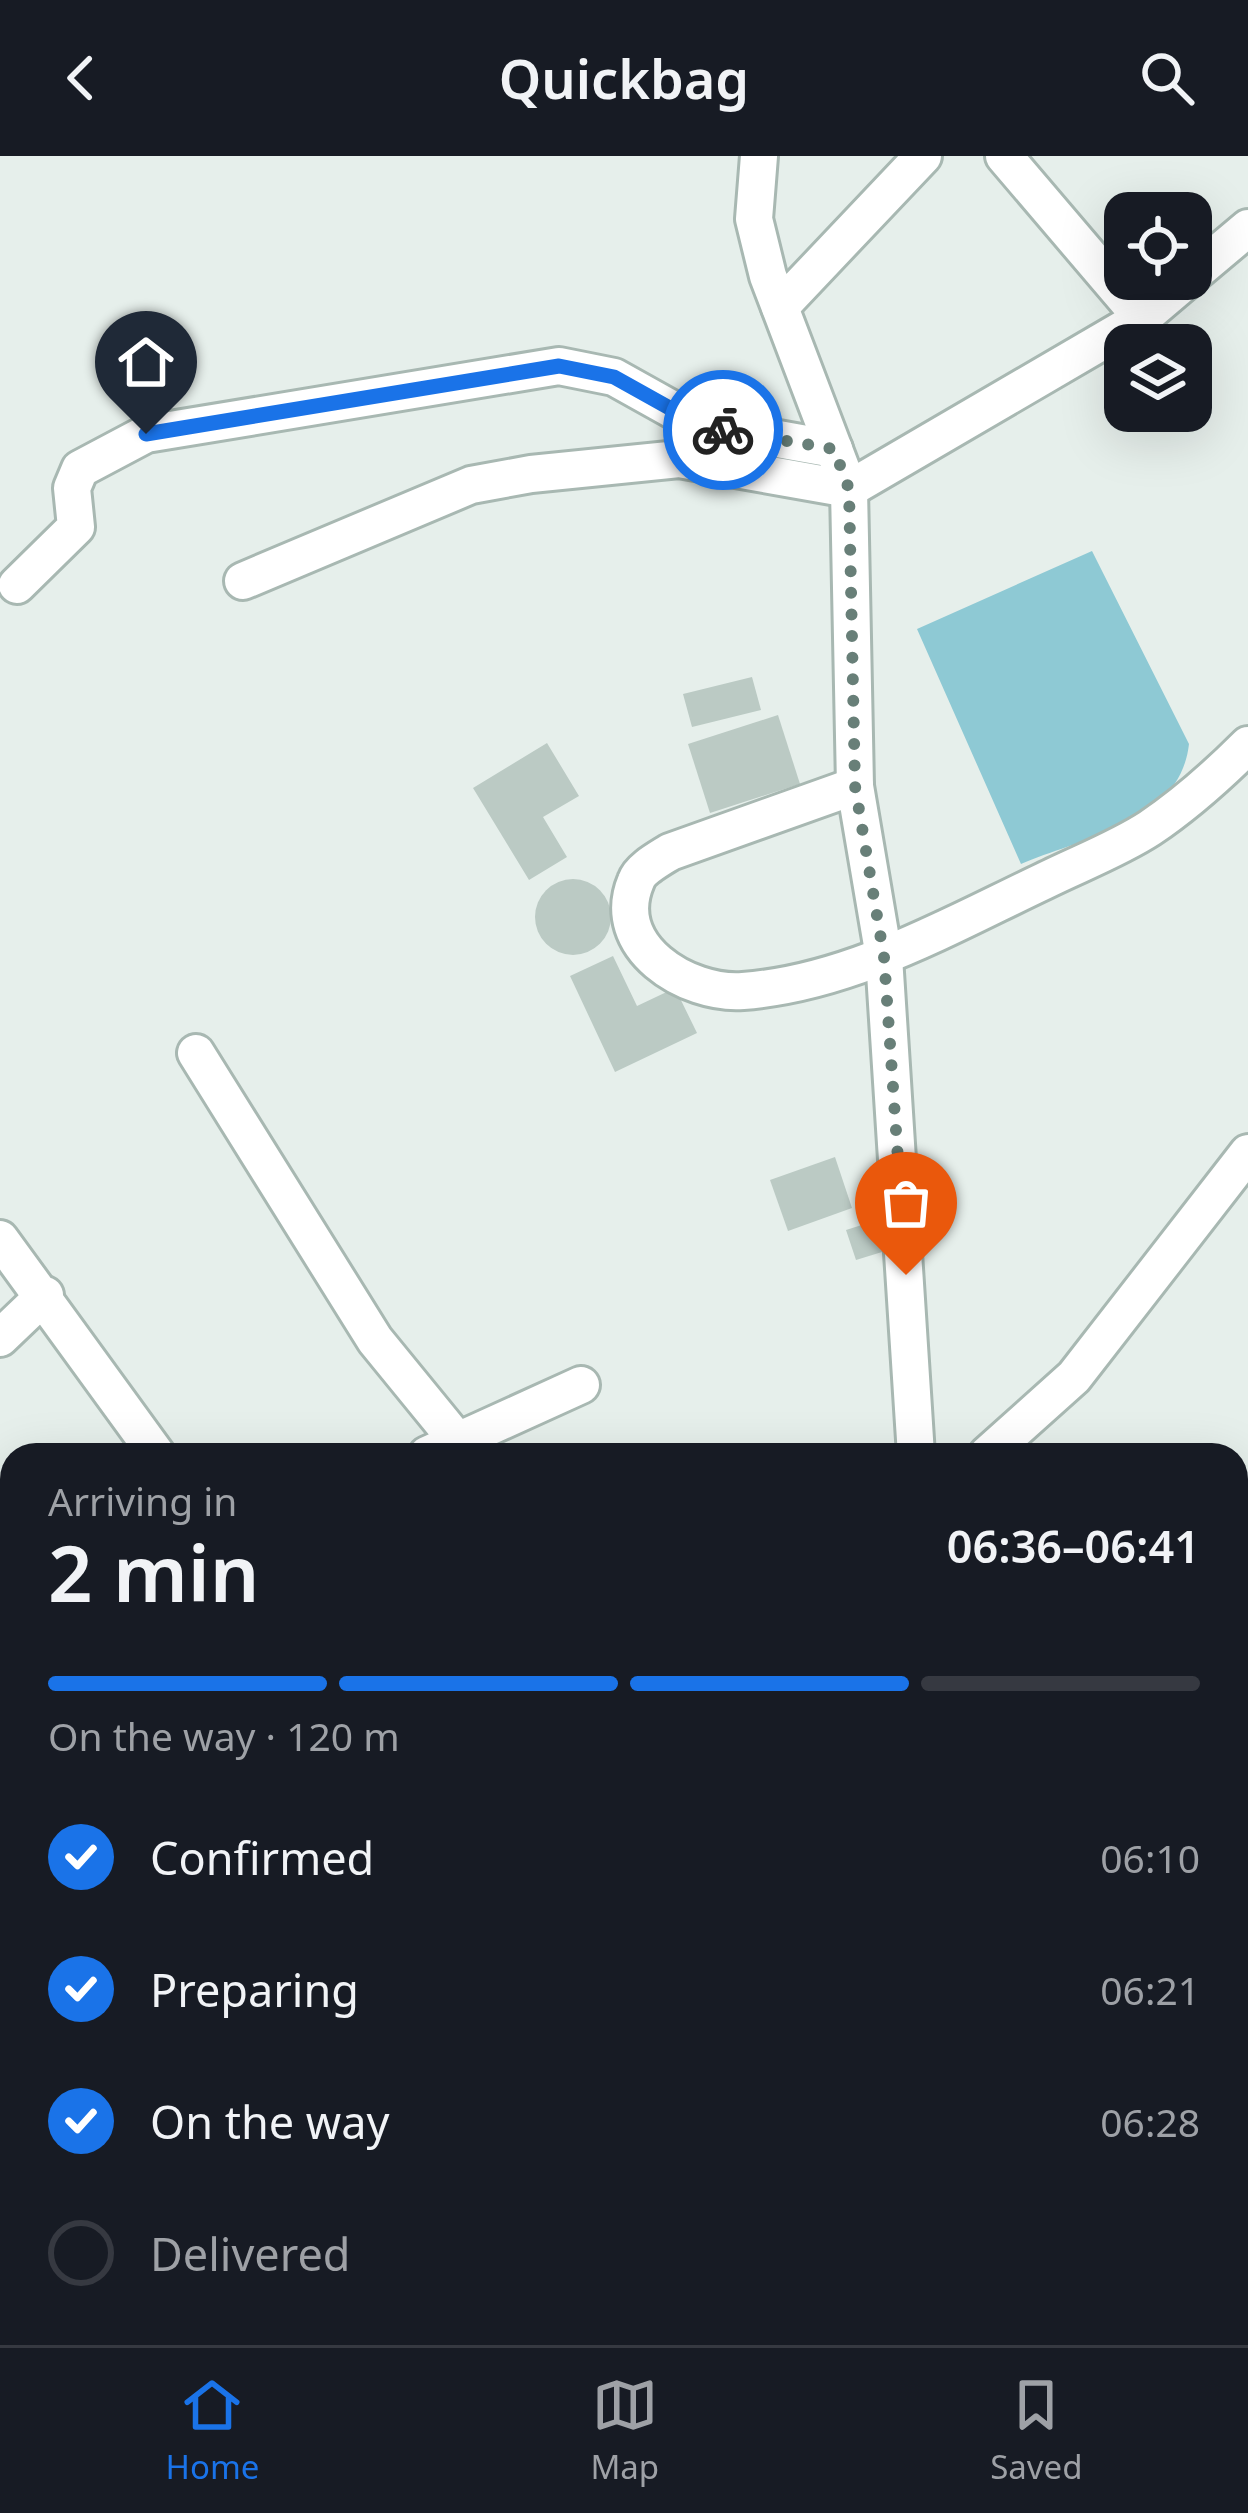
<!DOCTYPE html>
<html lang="en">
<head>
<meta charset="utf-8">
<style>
	:root { --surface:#171b24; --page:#20242c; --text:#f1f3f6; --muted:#9ea1a6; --line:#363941; --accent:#1a73e8 }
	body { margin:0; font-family:"Noto Sans",sans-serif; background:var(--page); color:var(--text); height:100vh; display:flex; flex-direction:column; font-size:45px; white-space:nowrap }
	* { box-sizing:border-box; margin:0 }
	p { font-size:39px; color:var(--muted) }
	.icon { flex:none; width:66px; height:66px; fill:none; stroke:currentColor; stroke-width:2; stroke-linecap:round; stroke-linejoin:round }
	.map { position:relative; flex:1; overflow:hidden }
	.side { position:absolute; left:0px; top:1287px; width:1248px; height:903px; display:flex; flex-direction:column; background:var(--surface); border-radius:36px 36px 0 0; box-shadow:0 12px 48px #0002 }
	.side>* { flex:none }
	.fabs { position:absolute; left:1104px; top:36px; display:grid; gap:24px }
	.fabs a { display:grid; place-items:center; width:108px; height:108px; border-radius:24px; background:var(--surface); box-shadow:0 12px 48px #0002; font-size:60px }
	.pin { position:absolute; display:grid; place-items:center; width:102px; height:102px; color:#fff; margin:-123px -51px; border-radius:50% 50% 50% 0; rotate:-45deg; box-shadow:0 0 12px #0007 }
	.pin .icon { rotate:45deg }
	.courier { position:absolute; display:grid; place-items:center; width:120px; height:120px; margin:-60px; border:9px solid #1a73e8; border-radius:50%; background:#fff; color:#222; box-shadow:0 3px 15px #0007 }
	.overview em { font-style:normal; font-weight:600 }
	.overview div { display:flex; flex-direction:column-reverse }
	.overview { display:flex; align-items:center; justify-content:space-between; height:204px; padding:0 48px }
	h1 { font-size:78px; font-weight:600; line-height:90px }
	.bar { display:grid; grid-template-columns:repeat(4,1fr); gap:18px 12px; align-content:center; height:144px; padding:0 48px }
	.bar i { height:15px; border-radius:9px; background:var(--line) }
	.bar .active { background:var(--accent) }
	.bar p { grid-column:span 4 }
	ol { padding:0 48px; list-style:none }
	li { display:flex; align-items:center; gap:36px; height:132px }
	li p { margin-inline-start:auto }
	li .icon { padding:12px; border-radius:50%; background:var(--accent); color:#fff; stroke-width:4 }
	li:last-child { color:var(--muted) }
	li i { width:66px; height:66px; border:6px solid var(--line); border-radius:50% }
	header { display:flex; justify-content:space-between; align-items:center; height:156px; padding:0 48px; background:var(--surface); font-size:54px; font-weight:600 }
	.dock { display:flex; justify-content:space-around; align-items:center; height:168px; border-top:3px solid var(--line); background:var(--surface); font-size:33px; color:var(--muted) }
	.dock a { display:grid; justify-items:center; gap:6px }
	.dock .active { color:var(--accent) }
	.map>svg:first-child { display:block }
	.water { fill:#8ec9d4 }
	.building { fill:#bbcac4 }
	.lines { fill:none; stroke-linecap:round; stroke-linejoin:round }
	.minor-casing { stroke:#a8b8b2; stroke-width:42 }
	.minor { stroke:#fff; stroke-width:36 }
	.done { stroke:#687f78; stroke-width:12; stroke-dasharray:0 21.6 }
	.route { stroke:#1a73e8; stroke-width:15 }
</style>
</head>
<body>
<header><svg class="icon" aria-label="back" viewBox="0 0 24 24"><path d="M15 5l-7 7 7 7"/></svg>Quickbag<svg class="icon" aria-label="search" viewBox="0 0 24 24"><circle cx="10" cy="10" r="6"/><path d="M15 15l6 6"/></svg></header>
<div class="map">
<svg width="1248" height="2189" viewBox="0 0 1248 2189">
	<rect width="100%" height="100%" fill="#e6efeb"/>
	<path class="water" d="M1092,395L1189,588C1180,668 1084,681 1021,708L917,473Z"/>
	<g class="building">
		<path d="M752,521L761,554L692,571L683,538Z"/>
		<path d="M778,559L800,628L710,657L688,588Z"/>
		<path d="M547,587L579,640L543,661L567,701L529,724L473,632Z"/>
		<circle cx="573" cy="761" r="38"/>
		<path d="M613,800L637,850L675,832L697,877L615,916L570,820Z"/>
		<path d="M835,1001L852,1052L788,1075L770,1024Z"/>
		<path d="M887,1061L895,1092L856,1104L846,1074Z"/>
	</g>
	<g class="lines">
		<g class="minor-casing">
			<g id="minor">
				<path d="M759,0L754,63L768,120L849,333L855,630L884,801L916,1299"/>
				<path d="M1004,0L1142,162"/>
				<path d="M1191,120L1248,72"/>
				<path d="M780,151L923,0"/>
				<path d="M243,425L471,329L531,318L679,303L849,333L1142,162L1188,123"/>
				<path d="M17,429L76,371L72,332L80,313L146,278L559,210L614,221L700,269L834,293"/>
				<path d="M855,630L670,696C659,703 640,713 636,725C608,791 687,839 743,835C850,827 949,770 1044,725C1078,708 1118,693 1150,672C1187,647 1217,620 1248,589"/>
				<path d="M196,897L375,1184L455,1282"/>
				<path d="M0,1083L157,1299"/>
				<path d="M0,1182L45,1139"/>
				<path d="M427,1299L581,1229"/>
				<path d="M987,1299L1074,1221L1248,997"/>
				<path d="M1236,1406L1248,1402"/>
				<path d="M0,1482L12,1470"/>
				<path d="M0,1761L4,1758"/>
				<path d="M1236,1767L1248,1774"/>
				<path d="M664,2178L671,2189"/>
				<path d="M862,2178L871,2189"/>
				<path d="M1040,2178L1048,2189"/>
				<path d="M194,2189L216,2178"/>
				<path d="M946,2189L961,2178"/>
			</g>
		</g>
		<use href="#minor" class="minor"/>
	</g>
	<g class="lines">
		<path class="done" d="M723,274L834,293L849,333L855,630L884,801L906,1119"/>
		<path class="route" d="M146,278L559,210L614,221L700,269L723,274"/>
	</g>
</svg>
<div class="fabs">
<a><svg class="icon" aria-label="locate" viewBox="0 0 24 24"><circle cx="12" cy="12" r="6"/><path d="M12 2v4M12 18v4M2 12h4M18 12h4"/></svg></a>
<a><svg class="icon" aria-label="layers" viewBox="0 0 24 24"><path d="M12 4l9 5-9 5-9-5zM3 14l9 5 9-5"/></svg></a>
</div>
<div class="pin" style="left:906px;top:1119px;background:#ea580c"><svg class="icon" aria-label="bag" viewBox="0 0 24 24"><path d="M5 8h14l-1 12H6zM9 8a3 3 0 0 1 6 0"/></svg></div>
<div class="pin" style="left:146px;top:278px;background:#1f2937"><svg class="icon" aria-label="home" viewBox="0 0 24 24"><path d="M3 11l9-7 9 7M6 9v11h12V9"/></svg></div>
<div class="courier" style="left:723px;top:274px"><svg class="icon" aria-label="bike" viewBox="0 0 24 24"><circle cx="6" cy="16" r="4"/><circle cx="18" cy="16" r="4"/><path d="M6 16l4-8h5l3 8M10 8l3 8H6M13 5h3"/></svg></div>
<section class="side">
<div class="overview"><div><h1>2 min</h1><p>Arriving in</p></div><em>06:36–06:41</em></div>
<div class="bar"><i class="active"></i><i class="active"></i><i class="active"></i><i></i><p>On the way · 120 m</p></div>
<ol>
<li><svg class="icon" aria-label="check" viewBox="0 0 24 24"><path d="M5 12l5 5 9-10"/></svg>Confirmed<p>06:10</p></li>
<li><svg class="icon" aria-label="check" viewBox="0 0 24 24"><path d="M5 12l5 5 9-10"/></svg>Preparing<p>06:21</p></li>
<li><svg class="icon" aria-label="check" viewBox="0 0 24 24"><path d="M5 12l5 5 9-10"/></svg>On the way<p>06:28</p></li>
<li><i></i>Delivered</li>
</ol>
</section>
</div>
<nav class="dock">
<a class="active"><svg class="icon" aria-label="home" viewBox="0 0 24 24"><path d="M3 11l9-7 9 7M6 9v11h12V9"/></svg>Home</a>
<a><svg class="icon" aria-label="map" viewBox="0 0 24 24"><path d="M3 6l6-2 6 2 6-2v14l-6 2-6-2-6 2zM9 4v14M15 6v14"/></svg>Map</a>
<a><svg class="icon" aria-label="saved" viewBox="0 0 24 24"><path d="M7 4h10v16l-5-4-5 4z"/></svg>Saved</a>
</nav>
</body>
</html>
